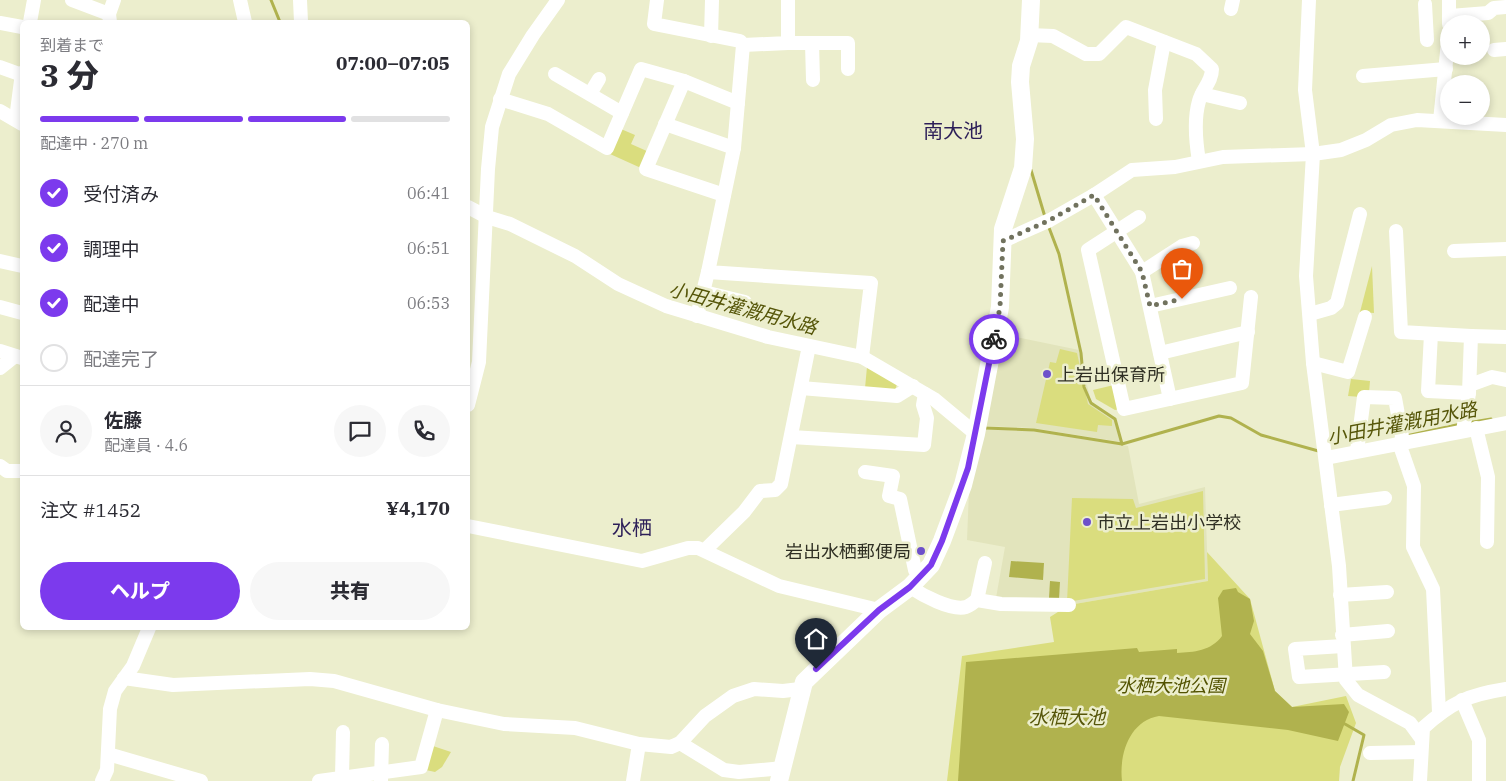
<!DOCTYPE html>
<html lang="ja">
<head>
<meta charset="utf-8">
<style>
	:root { --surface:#fff; --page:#f7f7f7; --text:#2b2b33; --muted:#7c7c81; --line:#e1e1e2; --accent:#7c3aed }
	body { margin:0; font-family:"IBM Plex Serif","Noto Sans JP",serif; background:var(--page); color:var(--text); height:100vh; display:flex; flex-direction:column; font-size:19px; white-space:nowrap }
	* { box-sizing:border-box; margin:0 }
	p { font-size:16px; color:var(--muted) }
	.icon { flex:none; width:28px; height:28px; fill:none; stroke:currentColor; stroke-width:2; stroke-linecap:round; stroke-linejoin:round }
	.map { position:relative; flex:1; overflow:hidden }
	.panel { position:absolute; left:20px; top:20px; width:450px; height:610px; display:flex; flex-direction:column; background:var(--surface); border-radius:8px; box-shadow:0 2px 8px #0003 }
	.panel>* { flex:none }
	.buttons { position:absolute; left:1440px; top:15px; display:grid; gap:10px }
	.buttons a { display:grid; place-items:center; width:50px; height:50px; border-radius:50%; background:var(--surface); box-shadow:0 2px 8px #0003; font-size:25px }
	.pin { position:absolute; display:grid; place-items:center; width:42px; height:42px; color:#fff; margin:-51px -21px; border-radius:50% 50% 50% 0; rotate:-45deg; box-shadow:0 0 5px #0007 }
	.pin .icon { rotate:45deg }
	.courier { position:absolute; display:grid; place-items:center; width:50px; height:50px; margin:-25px; border:4px solid #7c3aed; border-radius:50%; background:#fff; color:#222; box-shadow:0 1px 6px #0007 }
	.summary em { font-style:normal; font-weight:800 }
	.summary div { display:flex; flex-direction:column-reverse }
	.summary { display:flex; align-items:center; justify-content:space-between; height:85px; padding:0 20px }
	h1 { font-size:32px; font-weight:800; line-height:38px }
	.bar { display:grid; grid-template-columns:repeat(4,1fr); gap:8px 5px; align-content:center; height:60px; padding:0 20px }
	.bar i { height:6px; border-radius:4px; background:var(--line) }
	.bar .on { background:var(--accent) }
	.bar p { grid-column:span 4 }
	.line { display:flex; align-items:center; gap:12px; padding:0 20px; border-top:1px solid var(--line) }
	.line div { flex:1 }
	.round { display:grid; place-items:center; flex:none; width:52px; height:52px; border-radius:26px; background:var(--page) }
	ol { padding:0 20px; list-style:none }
	li { display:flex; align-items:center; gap:15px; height:55px }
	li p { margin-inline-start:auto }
	li .icon { padding:5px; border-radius:50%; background:var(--accent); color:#fff; stroke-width:4 }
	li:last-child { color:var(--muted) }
	li i { width:28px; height:28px; border:2px solid var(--line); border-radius:50% }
	.action { display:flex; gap:10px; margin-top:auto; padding:10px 20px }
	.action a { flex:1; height:58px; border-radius:30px; background:var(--accent); color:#fff; font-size:20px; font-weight:800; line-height:58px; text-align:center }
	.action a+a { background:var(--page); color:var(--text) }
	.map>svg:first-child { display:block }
	.built { fill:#e2e4bc }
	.green { fill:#dadd7e }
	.water { fill:#b0b24e }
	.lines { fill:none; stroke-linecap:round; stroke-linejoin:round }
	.stream { stroke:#b0b24e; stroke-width:3 }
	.minor { stroke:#fff; stroke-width:14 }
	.major { stroke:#fff; stroke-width:18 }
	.done { stroke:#71725e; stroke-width:5; stroke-dasharray:0 9 }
	.route { stroke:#7c3aed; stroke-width:6 }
	.poi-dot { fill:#6d50ca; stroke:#eceecd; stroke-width:2 }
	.labels { text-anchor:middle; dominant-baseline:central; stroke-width:5; stroke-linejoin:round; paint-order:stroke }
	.poi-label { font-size:18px; fill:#2f2f23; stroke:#eceecd; text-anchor:start }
	.park-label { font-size:18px; font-style:italic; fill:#525201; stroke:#eceecd }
	.water-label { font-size:19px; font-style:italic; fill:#565609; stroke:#eceecd }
	.quarter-label { font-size:20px; fill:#2c1e58; stroke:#eceecd }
</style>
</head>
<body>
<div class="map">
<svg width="1506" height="781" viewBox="0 0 1506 781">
	<rect width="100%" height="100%" fill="#eceecd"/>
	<g class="built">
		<path d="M1006,335L1079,350L1091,402L1115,418L1121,442L1032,428L985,426L991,392Z"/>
		<path d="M984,429L1032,431L1128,446L1139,504L1205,487L1208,581L1069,605L996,598L1005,547L967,540L969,491Z"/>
	</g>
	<g class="green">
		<path d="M621,129L635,135L631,144L649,152L641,168L610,154Z"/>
		<path d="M1372,266L1374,313L1360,312Z"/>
		<path d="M1060,349L1077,353L1088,404L1112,420V426L1098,425L1097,432L1036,423L1050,362L1056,363Z"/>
		<path d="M867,367L897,384L895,391L865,388Z"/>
		<path d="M1351,379L1370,381L1369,393L1361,397L1348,396Z"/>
		<path d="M1114,385L1120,409L1115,410L1096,399L1093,390Z"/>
		<path d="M1203,491L1205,579L1067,602L1072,498L1133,499L1136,508Z"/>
		<path d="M1207,552L1250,599L1275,691L1292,707L1346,696L1356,723L1340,767L1339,781H947L962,656L1054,642L1050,617L1069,605L1208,581Z"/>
		<path d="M433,746L451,752L442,767L435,772L426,770Z"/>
	</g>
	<g class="water">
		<path d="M1011,561L1044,563L1043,580L1009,577Z"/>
		<path d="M1050,581L1060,582L1059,599L1049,598Z"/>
		<path d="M1236,588L1238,592L1250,599L1254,621L1250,634L1263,651L1275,691L1292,707L1344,704L1349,712L1338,741L1288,730L1159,716C1129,721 1119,755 1122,781H958L966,662L1137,648L1139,652L1177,649V653C1194,652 1211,651 1222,636L1218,598L1223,590Z"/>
	</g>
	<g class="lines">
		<g class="stream">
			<path d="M271,0L280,22"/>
			<path d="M1031,170L1045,217"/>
			<path d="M1048,225L1059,254L1081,353L1084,387L1091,403L1115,419L1122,444"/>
			<path d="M1467,423L1491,419"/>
			<path d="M985,428L1034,430L1122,444L1219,416L1231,418L1261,435L1322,452"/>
			<path d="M1406,436L1461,424"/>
			<path d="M1345,724L1364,735L1353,781"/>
		</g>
		<g class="minor">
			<path d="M72,0L109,14"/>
			<path d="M240,0L245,22"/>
			<path d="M300,0L301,22"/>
			<path d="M657,0L654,24L740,41L743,45"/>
			<path d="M788,0V43L743,45L734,148L708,272L871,283L862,357"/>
			<path d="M1309,0L1305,90L1313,154L1306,276L1313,363L1339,566L1346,680L1358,695L1410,723L1421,738"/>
			<path d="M1449,0V24"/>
			<path d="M1425,4L1427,40"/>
			<path d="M1231,9L1233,0"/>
			<path d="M1450,16L1488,13L1494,8L1506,7"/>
			<path d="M30,22L34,0"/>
			<path d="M110,22L109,14L114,0"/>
			<path d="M0,23L22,27"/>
			<path d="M1029,35L1053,36L1086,54H1099L1126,27L1196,54L1212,69C1212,82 1202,89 1199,101C1194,118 1196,143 1199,161"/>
			<path d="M711,36L712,0"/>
			<path d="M788,43H848V69"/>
			<path d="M812,43L813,80"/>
			<path d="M1494,50L1506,49"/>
			<path d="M0,67L22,75"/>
			<path d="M555,74L622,113"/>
			<path d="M1363,76L1446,69"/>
			<path d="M590,94L599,79"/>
			<path d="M1202,94L1240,103"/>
			<path d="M500,99L548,114L607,148L641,69L684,81"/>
			<path d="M0,111L22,124"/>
			<path d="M16,119L22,73"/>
			<path d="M1156,119L1155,90L1164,42"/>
			<path d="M1440,121L1449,32"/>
			<path d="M665,124L734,148"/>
			<path d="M724,195L646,169L684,81L738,103"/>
			<path d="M1094,195L1142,272L1170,399"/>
			<path d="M468,207L487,217L510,224L575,256L618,284L666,306L768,337L862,357L934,399L976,434"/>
			<path d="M1139,217L1088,250L1124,409L1242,383L1251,297"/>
			<path d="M1396,231L1401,332L1471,336"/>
			<path d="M1003,241L1050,220L1094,195L1132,170L1175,167L1223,157L1313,154L1341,150L1366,140L1391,125L1417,120L1506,125"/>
			<path d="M1454,251L1506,249"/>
			<path d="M0,261L22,266"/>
			<path d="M1142,272L1182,246L1193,243"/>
			<path d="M704,292L745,302"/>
			<path d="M1150,306L1230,288"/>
			<path d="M0,307L22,313"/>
			<path d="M1310,314L1331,308L1337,303L1360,214"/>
			<path d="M697,316L708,272"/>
			<path d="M1431,334L1428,391L1469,393"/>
			<path d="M0,351L22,358"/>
			<path d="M1160,353L1248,332"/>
			<path d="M1313,363L1348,372L1365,317"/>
			<path d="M0,368L15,356"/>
			<path d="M1470,385L1492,377L1506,380"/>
			<path d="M801,388L897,396L913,386"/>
			<path d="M468,405L479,362L488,169L492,127L509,74L533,35L558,0"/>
			<path d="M1476,428L1488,477L1487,542"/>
			<path d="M1463,431L1469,393L1471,336L1506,337"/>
			<path d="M791,437L924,445L927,418L923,405L925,394"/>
			<path d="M1399,443L1414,486L1413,547L1433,589L1439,712"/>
			<path d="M1357,451L1364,397L1395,398L1403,442"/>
			<path d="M1326,458L1506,423"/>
			<path d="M0,466L7,471H22"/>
			<path d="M865,472L893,476L889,496L900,499L915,570L921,577"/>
			<path d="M1331,505L1385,498"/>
			<path d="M468,526L642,561L688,548H698L779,586L879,610"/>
			<path d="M705,550L744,512L760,491L775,490L781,484L809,346"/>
			<path d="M910,587C922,595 951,611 966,607C970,606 974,602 977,600L1001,604L1069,605"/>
			<path d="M1340,595L1387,592"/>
			<path d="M977,600L985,563"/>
			<path d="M1342,635L1388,631"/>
			<path d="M1343,646L1295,649L1299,677L1384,672"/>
			<path d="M124,678L173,685L310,679L334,681L437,710L504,724L575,728L639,744L671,747L680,743L705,716L733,696L754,689L783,691L800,689"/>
			<path d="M1462,700L1479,740V781"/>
			<path d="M680,743L724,770L739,772L783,768"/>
			<path d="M1370,753L1420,752"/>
			<path d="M108,754L201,781"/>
			<path d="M342,777L343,732"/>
			<path d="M381,780L382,744"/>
			<path d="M102,781L107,770L110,709L115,691L133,666L149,628"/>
			<path d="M319,781L421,767L437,710"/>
			<path d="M633,781L639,744"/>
			<path d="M1420,781L1423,728C1452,702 1468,695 1506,689"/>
		</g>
		<path class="major" d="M779,781L804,682L879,610L910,587L931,565L942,541L963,485L976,434L1000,307L1003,229L1023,168L1025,139L1020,82L1021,66L1029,41L1031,0"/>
	</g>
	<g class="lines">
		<path class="done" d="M994,339L1000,307L1003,241L1050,220L1094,195L1142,272L1150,306L1182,299"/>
		<path class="route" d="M816,669L879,610L910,587L931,565L942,541L968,468L994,339"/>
	</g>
	<g class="poi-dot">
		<circle cx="1047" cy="374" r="5"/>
		<circle cx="1087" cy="522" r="5"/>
		<circle cx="921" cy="551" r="5"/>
	</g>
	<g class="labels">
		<g class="poi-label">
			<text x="1057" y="374">上岩出保育所</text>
			<text x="1097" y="522">市立上岩出小学校</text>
			<text x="911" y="551" text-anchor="end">岩出水栖郵便局</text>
		</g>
		<g class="park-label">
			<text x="1171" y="685">水栖大池公園</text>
		</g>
		<g class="water-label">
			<text transform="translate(743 308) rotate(15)">小田井灌漑用水路</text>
			<text transform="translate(1402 423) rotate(-11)">小田井灌漑用水路</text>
			<text x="1067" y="717">水栖大池</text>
		</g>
		<g class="quarter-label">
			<text x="953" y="130">南大池</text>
			<text x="632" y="527">水栖</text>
		</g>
	</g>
</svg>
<div class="buttons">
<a>+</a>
<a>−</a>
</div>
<div class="pin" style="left:1182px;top:299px;background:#ea580c"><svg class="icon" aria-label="bag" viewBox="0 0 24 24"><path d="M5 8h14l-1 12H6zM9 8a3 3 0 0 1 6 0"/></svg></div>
<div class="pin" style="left:816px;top:669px;background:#1f2937"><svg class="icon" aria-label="home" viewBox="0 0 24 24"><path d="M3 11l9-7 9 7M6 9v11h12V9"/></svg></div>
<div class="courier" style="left:994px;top:339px"><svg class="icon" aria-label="bike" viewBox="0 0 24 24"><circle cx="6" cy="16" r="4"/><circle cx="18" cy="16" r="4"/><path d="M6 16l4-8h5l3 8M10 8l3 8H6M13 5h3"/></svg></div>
<section class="panel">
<div class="summary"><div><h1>3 分</h1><p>到着まで</p></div><em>07:00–07:05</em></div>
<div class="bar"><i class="on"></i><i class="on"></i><i class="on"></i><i></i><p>配達中 · 270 m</p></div>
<ol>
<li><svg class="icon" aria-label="check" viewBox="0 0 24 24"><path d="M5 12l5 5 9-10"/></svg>受付済み<p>06:41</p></li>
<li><svg class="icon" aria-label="check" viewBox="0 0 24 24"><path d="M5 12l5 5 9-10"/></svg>調理中<p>06:51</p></li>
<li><svg class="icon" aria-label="check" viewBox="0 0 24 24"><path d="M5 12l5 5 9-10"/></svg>配達中<p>06:53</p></li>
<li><i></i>配達完了</li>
</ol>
<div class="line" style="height:90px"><a class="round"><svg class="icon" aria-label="person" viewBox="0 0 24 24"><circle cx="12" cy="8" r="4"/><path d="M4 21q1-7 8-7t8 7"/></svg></a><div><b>佐藤</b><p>配達員 · 4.6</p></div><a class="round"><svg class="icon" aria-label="chat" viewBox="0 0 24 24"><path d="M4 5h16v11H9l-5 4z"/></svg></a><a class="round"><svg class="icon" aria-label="phone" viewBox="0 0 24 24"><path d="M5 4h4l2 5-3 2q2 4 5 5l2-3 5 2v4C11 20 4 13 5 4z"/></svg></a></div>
<div class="line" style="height:65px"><div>注文 #1452</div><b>¥4,170</b></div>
<div class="action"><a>ヘルプ</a><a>共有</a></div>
</section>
</div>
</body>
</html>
